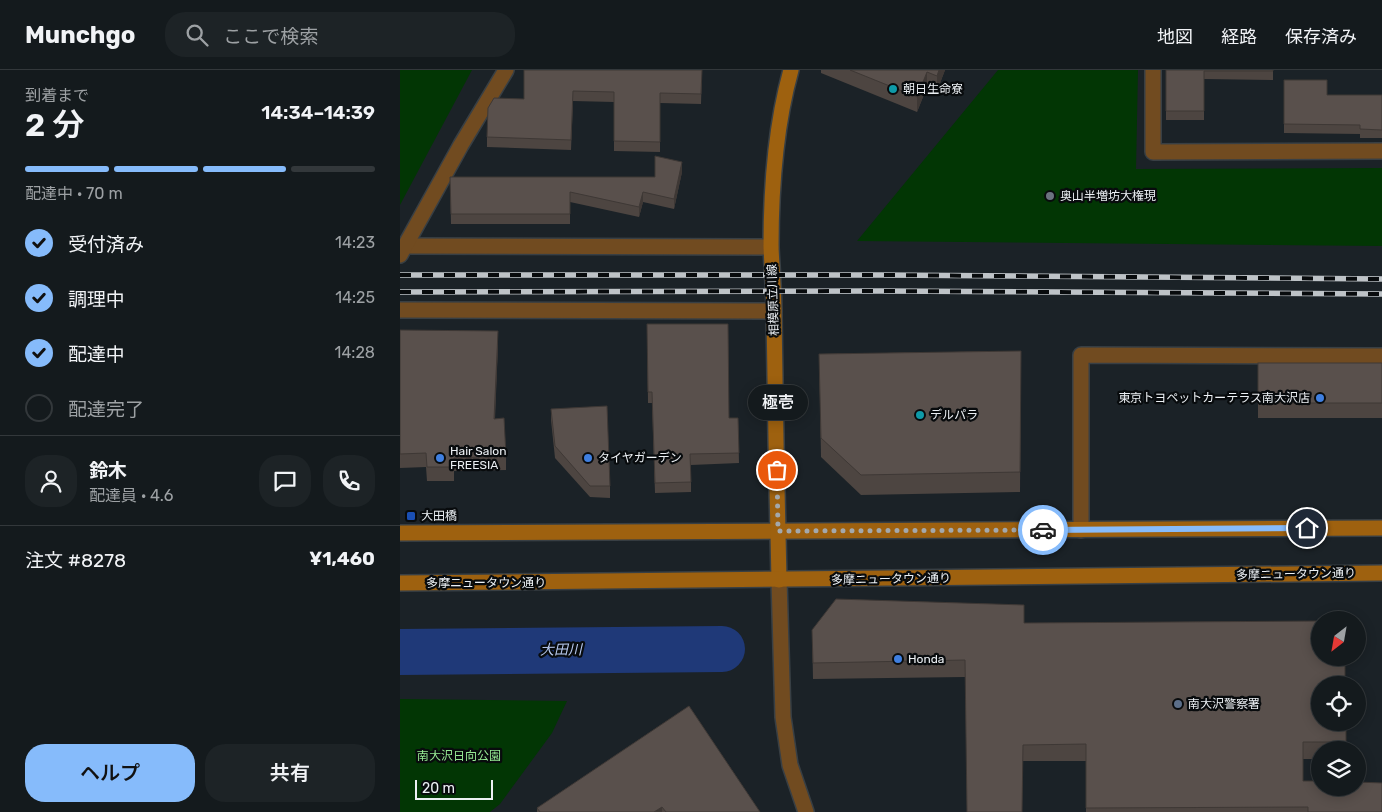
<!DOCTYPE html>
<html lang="ja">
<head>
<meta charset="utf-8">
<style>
	:root { --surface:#141a1d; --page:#1d2326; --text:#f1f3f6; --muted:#9da1a4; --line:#33383b; --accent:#86bbfb }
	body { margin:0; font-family:Rubik,"Noto Sans JP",sans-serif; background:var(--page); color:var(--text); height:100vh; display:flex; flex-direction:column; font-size:19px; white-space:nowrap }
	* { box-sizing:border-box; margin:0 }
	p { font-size:16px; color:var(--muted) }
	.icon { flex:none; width:28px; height:28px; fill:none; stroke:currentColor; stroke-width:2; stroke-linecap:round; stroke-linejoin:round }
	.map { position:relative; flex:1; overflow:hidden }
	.details { display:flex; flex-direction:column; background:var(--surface); width:400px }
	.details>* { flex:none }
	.needle { width:32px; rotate:211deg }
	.buttons { position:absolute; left:911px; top:541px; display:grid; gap:10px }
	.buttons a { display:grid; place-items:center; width:55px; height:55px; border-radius:50%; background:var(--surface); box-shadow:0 2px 12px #0003,0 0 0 1px var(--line); font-size:25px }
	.scale { position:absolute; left:15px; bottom:12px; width:78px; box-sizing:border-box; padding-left:5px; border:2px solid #ecf0f4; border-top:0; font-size:14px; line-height:18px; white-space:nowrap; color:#ecf0f4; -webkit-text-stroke:4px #080b0d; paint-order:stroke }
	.pin { position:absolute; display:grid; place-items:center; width:42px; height:42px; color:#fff; margin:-21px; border:2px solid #fff; border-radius:50%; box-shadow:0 1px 5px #0007 }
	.courier { position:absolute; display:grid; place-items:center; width:50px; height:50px; margin:-25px; border:4px solid #86bbfb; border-radius:50%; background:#fff; color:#222; box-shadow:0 1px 6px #0007 }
	.bubble { position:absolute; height:35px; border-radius:18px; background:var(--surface); box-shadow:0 2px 12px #0003,0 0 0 1px var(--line); font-size:16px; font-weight:600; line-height:35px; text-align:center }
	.summary em { font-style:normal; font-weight:600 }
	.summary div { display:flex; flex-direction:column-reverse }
	.summary { display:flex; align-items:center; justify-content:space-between; height:85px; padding:0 25px }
	h1 { font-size:32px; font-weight:600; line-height:38px }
	.bar { display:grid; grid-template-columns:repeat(4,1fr); gap:8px 5px; align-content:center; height:60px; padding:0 25px }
	.bar i { height:6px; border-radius:4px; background:var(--line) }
	.bar .selected { background:var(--accent) }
	.bar p { grid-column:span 4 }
	.line { display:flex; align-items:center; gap:12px; padding:0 25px; border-top:1px solid var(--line) }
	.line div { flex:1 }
	.round { display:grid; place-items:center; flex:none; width:52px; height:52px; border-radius:20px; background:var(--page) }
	ol { padding:0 25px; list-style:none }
	li { display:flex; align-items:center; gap:15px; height:55px }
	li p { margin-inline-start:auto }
	li .icon { padding:5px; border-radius:50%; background:var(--accent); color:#111; stroke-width:4 }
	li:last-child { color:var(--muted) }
	li i { width:28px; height:28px; border:2px solid var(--line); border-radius:50% }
	.action { display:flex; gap:10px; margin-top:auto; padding:10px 25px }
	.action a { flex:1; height:58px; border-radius:20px; background:var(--accent); color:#111; font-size:20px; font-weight:600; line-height:58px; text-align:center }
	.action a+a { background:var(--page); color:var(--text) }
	header { display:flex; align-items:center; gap:30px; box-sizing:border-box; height:70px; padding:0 25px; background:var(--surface); border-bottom:1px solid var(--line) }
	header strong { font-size:24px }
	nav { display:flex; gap:28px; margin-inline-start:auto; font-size:18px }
	.search { width:350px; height:45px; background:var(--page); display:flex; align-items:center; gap:12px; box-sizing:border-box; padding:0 18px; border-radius:20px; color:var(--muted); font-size:19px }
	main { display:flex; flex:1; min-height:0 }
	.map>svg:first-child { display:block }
	.green { fill:#023604 }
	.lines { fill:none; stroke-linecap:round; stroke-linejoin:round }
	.river { stroke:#1f3978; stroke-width:46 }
	.minor-casing { stroke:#383f44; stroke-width:18 }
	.tertiary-casing { stroke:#383f44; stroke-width:18 }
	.secondary-casing { stroke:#383f44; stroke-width:18 }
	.minor { stroke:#714b20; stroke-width:15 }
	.tertiary { stroke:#714b20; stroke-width:15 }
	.secondary { stroke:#9e610f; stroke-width:15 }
	.rail-casing { stroke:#bec3c7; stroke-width:5.5 }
	.rail { stroke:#080b0d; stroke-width:4; stroke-dasharray:11; stroke-linecap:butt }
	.wall { fill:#4d4541 }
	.shaded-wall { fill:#3e3835 }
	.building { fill:#59504c; stroke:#3e3835 }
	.done { stroke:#a3a8ac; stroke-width:5; stroke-dasharray:0 9 }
	.route { stroke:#86bbfb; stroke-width:6 }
	.culture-dot { fill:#0f9aa8; stroke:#080b0d; stroke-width:2 }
	.worship-dot { fill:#6b7280; stroke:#080b0d; stroke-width:2 }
	.shop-dot { fill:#3f7fe0; stroke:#080b0d; stroke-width:2 }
	.transit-dot { fill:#1a4fb4; stroke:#080b0d; stroke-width:2 }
	.service-dot { fill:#5c6f8a; stroke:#080b0d; stroke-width:2 }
	.labels { text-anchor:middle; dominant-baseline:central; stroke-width:4.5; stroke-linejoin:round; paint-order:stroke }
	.poi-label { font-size:12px; fill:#ecf0f4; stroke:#080b0d; text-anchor:start }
	.street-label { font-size:12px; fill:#ecf0f4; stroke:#080b0d }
	.park-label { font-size:12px; fill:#97ea94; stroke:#080b0d }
	.water-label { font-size:14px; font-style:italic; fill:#b8caf0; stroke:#080b0d }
</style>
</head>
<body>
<header>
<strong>Munchgo</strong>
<div class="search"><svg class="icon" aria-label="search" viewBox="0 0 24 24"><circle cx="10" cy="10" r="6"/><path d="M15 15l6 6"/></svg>ここで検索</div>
<nav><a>地図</a><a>経路</a><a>保存済み</a></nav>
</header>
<main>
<section class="details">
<div class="summary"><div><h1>2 分</h1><p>到着まで</p></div><em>14:34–14:39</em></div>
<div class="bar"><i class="selected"></i><i class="selected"></i><i class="selected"></i><i></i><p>配達中 · 70 m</p></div>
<ol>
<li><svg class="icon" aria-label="check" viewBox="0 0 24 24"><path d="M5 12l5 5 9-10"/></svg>受付済み<p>14:23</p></li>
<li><svg class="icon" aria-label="check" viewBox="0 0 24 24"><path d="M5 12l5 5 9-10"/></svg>調理中<p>14:25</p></li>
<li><svg class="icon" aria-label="check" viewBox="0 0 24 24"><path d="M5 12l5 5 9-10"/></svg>配達中<p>14:28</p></li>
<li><i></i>配達完了</li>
</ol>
<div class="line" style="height:90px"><a class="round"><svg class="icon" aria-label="person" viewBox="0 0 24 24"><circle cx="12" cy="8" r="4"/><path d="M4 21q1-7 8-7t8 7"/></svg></a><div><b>鈴木</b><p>配達員 · 4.6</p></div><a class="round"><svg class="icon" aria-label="chat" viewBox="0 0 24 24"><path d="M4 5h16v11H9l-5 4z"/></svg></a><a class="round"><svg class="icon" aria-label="phone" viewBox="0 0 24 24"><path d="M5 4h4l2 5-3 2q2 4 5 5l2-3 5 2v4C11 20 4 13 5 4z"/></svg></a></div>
<div class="line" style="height:65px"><div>注文 #8278</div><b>¥1,460</b></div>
<div class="action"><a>ヘルプ</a><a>共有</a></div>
</section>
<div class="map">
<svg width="982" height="742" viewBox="0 0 982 742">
	<rect width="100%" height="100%" fill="#1b2227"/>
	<g class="green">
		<path d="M0,0H72L0,135Z"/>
		<path d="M598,0H738L736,99L982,98V176L457,171Z"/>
		<path d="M0,629L167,631L152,663L100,734L90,742H0Z"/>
	</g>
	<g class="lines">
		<path class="river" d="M0,582L322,579"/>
		<g class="minor-casing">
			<g id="minor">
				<path d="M753,0V82L982,81"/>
				<path d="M5,176L371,177"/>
				<path d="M0,185L61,75L106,0"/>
				<path d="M0,240L374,241"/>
				<path d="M681,460V285L982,286"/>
			</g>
		</g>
		<g class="tertiary-casing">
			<path id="tertiary" d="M379,510L383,647L390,695L406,742"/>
		</g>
		<g class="secondary-casing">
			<g id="secondary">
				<path d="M0,463L982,458"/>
				<path d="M379,510C377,422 375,333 374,245C374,222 372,199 371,177C371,117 375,57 391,0"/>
				<path d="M0,513L982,503"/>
			</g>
		</g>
		<use href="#minor" class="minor"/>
		<use href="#tertiary" class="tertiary"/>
		<use href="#secondary" class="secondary"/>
		<g class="rail-casing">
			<g id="rail">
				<path d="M0,205H481L982,209"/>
				<path d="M0,222L481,221L982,224"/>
			</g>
		</g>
		<use href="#rail" class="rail"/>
	</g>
	<g class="wall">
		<path d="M302,0L301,34L260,33V82L214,81V32L173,31L171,80L87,77V67L124,29Z"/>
		<path d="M421,0H545L537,21L527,17L517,42L421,3Z"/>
		<path d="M766,0H873V10L804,9V50H766Z"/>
		<path d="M884,10L927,25H982V68H960V64L884,63Z"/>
		<path d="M282,102L274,139L243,132L239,147L170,132V154H51L50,107H255Z"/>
		<path d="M247,254L329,348H338L339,393L291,395V422L255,423L252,333H248Z"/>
		<path d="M0,260L98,275L95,349L106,386V400L54,401V411H27L26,397L0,398Z"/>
		<path d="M621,281L620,422L461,425L421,387L419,284Z"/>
		<rect x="858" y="293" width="124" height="55"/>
		<path d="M151,339L210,416V428L190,427L155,388L151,350Z"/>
		<path d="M624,553L946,652V680H920V689H903V711L982,742H686V691H623L565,607L413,609L412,560Z"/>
		<path d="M289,636L360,742H137V738Z"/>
	</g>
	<g class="shaded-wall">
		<path d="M539,0H545L537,21V6Z"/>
		<path d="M527,2V17L517,42V27Z"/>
		<path d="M282,92V102L274,139V129Z"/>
		<path d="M243,122V132L239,147V137Z"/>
		<path d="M98,261V275L94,363V349Z"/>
		<path d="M262,737V742H254Z"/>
	</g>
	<g class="building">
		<path d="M124,0H302L301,24L260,23V72L214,71V22L173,21L171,70L87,67L88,38L94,28L124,29Z"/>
		<path d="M450,0H539L537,6L527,2L517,27Z"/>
		<path d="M766,0H873V1H804V41H766Z"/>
		<path d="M884,10H927V25H982V60L960,59V55L884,54Z"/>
		<path d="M255,86L282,92L274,129L243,122L239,137L170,122V144H51L50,107H255Z"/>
		<path d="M247,254H328L329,348H338L339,383L290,384L291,412L255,413L252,322H248Z"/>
		<path d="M0,260L98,261L94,349L104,348L106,386L54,388V397H27L26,383L0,384Z"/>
		<path d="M621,281L620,402L461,405L421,368L419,284Z"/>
		<rect x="858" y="293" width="124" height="40"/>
		<path d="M207,336L210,416H190L155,376L151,339Z"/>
		<path d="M436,529L624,535V553L920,551V588H945V615H920V652H946V672H903V711H920V718H958V712L982,713V742H908V737L686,738V674L623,675L622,742H567L565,590L413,593L412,560Z"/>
		<path d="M289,636L360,742H266L262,737L254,742H140L137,738Z"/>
	</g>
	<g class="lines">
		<path class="done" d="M377,400L378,461L643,460"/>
		<path class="route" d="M643,460L907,458"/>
	</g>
	<g class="culture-dot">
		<circle cx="493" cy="19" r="5"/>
		<circle cx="520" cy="345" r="5"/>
	</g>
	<circle class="worship-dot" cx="650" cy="126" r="5"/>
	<g class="shop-dot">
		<circle cx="920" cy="328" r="5"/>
		<circle cx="40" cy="388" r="5"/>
		<circle cx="188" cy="388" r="5"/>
		<circle cx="498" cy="589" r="5"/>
	</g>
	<rect class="transit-dot" x="6" y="441" width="10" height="10" rx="2.5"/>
	<circle class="service-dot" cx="778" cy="634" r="5"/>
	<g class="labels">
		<g class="poi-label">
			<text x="503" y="19">朝日生命寮</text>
			<text x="660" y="126">奥山半増坊大権現</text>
			<text x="910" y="328" text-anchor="end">東京トヨペットカーテラス南大沢店</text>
			<text x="530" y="345">デルパラ</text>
			<text x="50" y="381">Hair Salon<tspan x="50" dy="14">FREESIA</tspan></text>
			<text x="198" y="388">タイヤガーデン</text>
			<text x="21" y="446">大田橋</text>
			<text x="508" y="589">Honda</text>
			<text x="788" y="634">南大沢警察署</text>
		</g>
		<g class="street-label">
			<text transform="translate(373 230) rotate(-92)">相模原立川線</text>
			<text transform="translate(896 504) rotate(-1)">多摩ニュータウン通り</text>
			<text transform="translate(491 509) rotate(-1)">多摩ニュータウン通り</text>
			<text x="86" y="513">多摩ニュータウン通り</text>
		</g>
		<g class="park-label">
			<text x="59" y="686">南大沢日向公園</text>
		</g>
		<g class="water-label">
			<text transform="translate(161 580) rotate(-1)">大田川</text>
		</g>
	</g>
</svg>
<div class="buttons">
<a><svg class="needle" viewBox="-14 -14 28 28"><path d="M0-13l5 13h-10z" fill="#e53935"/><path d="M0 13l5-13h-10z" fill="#9da1a4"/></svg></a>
<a><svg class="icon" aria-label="locate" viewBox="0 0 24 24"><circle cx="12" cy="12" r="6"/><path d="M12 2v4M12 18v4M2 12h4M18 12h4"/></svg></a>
<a><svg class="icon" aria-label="layers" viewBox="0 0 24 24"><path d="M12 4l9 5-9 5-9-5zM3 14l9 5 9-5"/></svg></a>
</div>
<div class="scale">20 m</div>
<div class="pin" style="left:377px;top:400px;background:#ea580c"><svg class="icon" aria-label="bag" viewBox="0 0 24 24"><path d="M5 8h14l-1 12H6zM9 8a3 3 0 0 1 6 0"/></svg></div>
<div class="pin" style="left:907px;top:458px;background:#1f2937"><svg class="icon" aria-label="home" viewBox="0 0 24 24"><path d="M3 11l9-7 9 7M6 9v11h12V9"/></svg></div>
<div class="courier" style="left:643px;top:460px"><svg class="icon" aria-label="car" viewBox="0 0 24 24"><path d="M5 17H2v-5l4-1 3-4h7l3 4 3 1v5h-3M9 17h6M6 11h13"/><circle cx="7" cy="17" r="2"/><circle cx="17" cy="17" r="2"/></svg></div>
<div class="bubble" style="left:348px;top:315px;width:60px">極壱</div>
</div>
</main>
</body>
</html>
